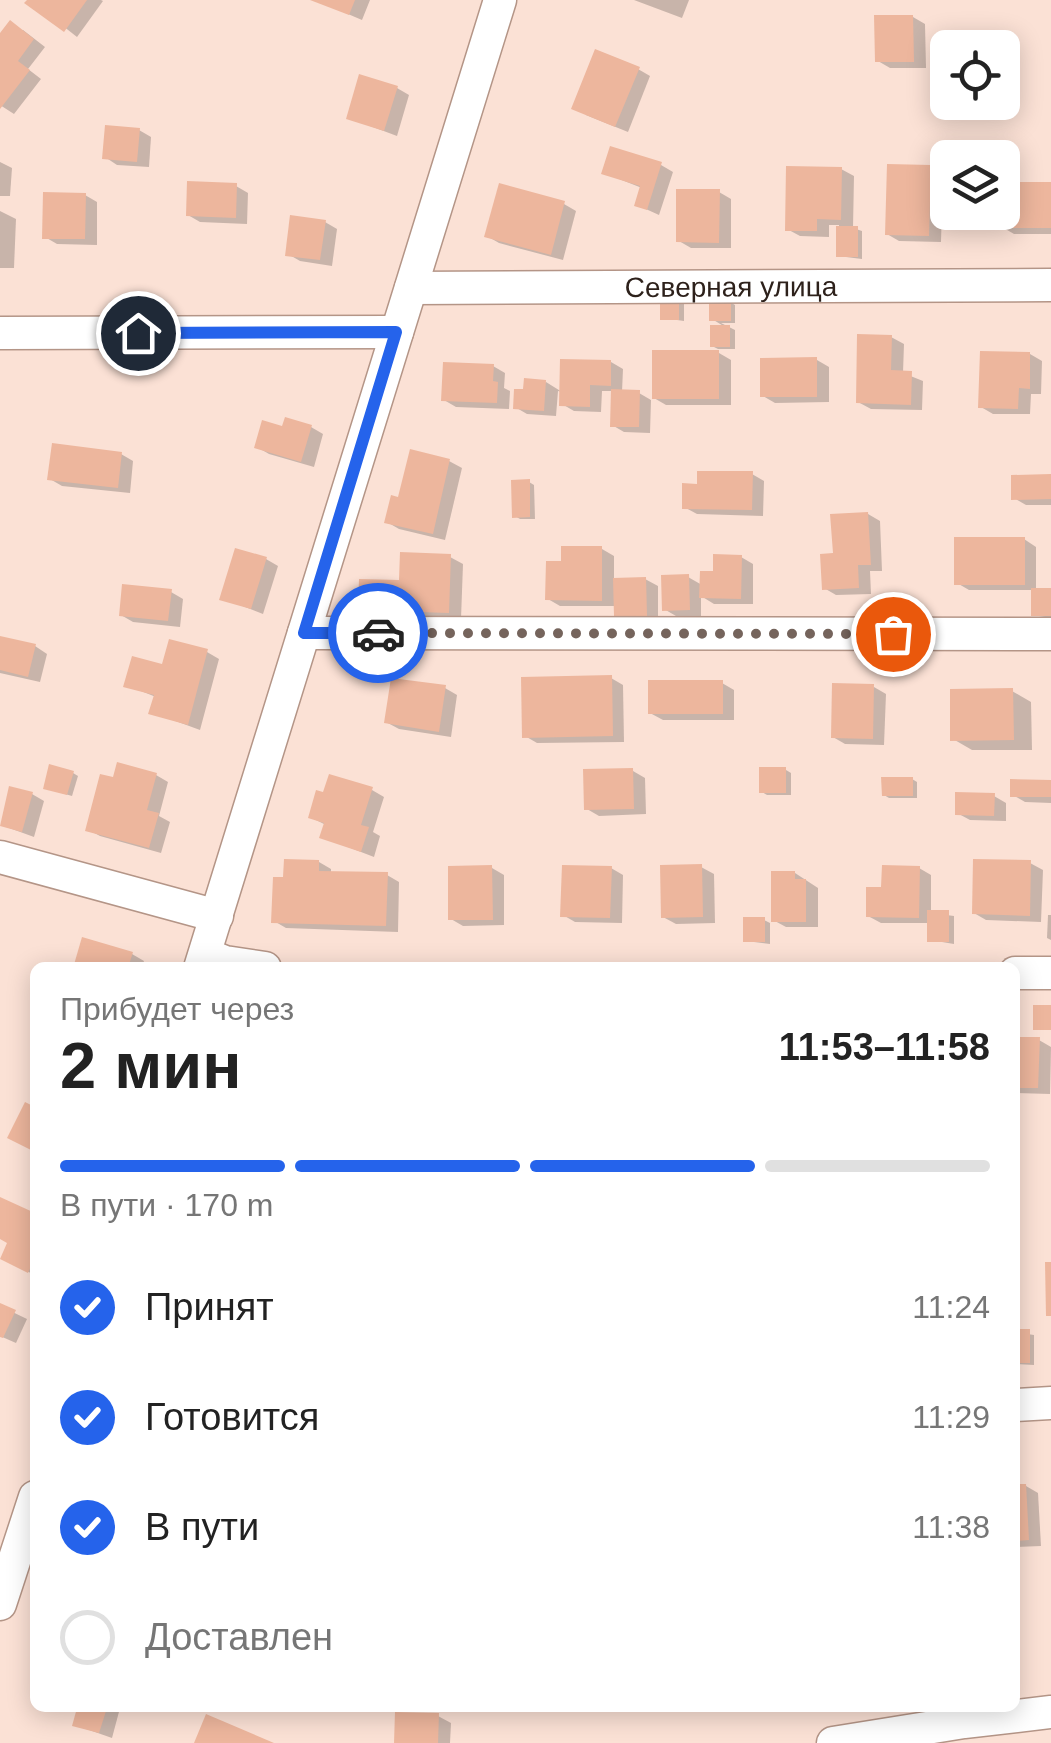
<!DOCTYPE html>
<html lang="ru">
<head>
<meta charset="utf-8">
<style>
	:root { --surface:#fff; --page:#f2f2f2; --text:#222; --muted:#767676; --line:#e0e0e0; --accent:#2563eb }
	body { margin:0; font-family:Arial,sans-serif; background:var(--page); color:var(--text); height:100vh; display:flex; flex-direction:column; font-size:38px; white-space:nowrap }
	* { box-sizing:border-box; margin:0 }
	p { font-size:32px; color:var(--muted) }
	.icon { flex:none; width:55px; height:55px; fill:none; stroke:currentColor; stroke-width:2; stroke-linecap:round; stroke-linejoin:round }
	.map { position:relative; flex:1; overflow:hidden }
	.drawer { position:absolute; left:30px; top:962px; width:990px; height:750px; display:flex; flex-direction:column; background:var(--surface); border-radius:15px; box-shadow:0 5px 25px #0003 }
	.drawer>* { flex:none }
	.tools { position:absolute; left:930px; top:30px; display:grid; gap:20px }
	.tools a { display:grid; place-items:center; width:90px; height:90px; border-radius:15px; background:var(--surface); box-shadow:0 5px 25px #0003; font-size:50px }
	.pin { position:absolute; display:grid; place-items:center; width:85px; height:85px; color:#fff; margin:-42px; border:5px solid #fff; border-radius:50%; box-shadow:0 2px 10px #0007 }
	.courier { position:absolute; display:grid; place-items:center; width:100px; height:100px; margin:-50px; border:8px solid #2563eb; border-radius:50%; background:#fff; color:#222; box-shadow:0 2px 12px #0007 }
	.headline em { font-style:normal; font-weight:600 }
	.headline div { display:flex; flex-direction:column-reverse }
	.headline { display:flex; align-items:center; justify-content:space-between; height:170px; padding:0 30px }
	h1 { font-size:65px; font-weight:600; line-height:75px }
	.bar { display:grid; grid-template-columns:repeat(4,1fr); gap:15px 10px; align-content:center; height:120px; padding:0 30px }
	.bar i { height:12px; border-radius:8px; background:var(--line) }
	.bar .on { background:var(--accent) }
	.bar p { grid-column:span 4 }
	ol { padding:0 30px; list-style:none }
	li { display:flex; align-items:center; gap:30px; height:110px }
	li p { margin-inline-start:auto }
	li .icon { padding:10px; border-radius:50%; background:var(--accent); color:#fff; stroke-width:4 }
	li:last-child { color:var(--muted) }
	li i { width:55px; height:55px; border:5px solid var(--line); border-radius:50% }
	.map>svg:first-child { display:block }
	.shadow { fill:#0003 }
	.building { fill:#edb69d }
	.lines { fill:none; stroke-linecap:round; stroke-linejoin:round }
	.minor-casing { stroke:#b49587; stroke-width:35 }
	.minor { stroke:#fff; stroke-width:32 }
	.done { stroke:#75645c; stroke-width:10; stroke-dasharray:0 18 }
	.route { stroke:#2563eb; stroke-width:12 }
	.labels { text-anchor:middle; dominant-baseline:central; stroke-width:8; stroke-linejoin:round; paint-order:stroke }
	.street-label { font-size:28px; fill:#2d211b; stroke:#fff }
</style>
</head>
<body>
<div class="map">
<svg width="1051" height="1743" viewBox="0 0 1051 1743">
	<rect width="100%" height="100%" fill="#fbe1d5"/>
	<g class="shadow">
		<path d="M30,0H101L103,1L77,37Z"/>
		<path d="M315,0H370L362,20Z"/>
		<path d="M634,0H689L682,18Z"/>
		<path d="M913,17L925,24L926,68H890L878,61Z"/>
		<path d="M23,30L45,47L28,69L41,79L14,114L0,105V37Z"/>
		<path d="M638,69L650,76L628,132L586,115Z"/>
		<path d="M397,88L409,95L397,136L349,118Z"/>
		<path d="M139,130L151,137L149,167L117,165L105,157Z"/>
		<path d="M0,162L12,168L10,196H0Z"/>
		<path d="M661,165L673,172L659,215L637,205L642,188L604,173Z"/>
		<path d="M930,167L943,174L941,242L899,241L887,234Z"/>
		<path d="M841,169L854,176L853,228L862,231V259L838,256L839,225H829V237L800,236L787,229Z"/>
		<path d="M1051,184V234H1014L1002,227Z"/>
		<path d="M236,186L248,193L247,224L200,222L188,215Z"/>
		<path d="M719,192L731,199V248H691L679,241Z"/>
		<path d="M85,195L97,202V245L57,244L45,237Z"/>
		<path d="M564,204L576,211L563,260L499,243L487,236Z"/>
		<path d="M0,211L16,219L14,268H0Z"/>
		<path d="M325,222L337,229L332,266L300,261L288,254Z"/>
		<path d="M678,301L684,304V321L663,318Z"/>
		<path d="M730,302L735,305V323H721L735,330V349H718L712,346L725,327L712,319Z"/>
		<path d="M891,337L904,344L903,373L923,381L922,410L871,409L858,402Z"/>
		<path d="M719,353L731,360V405H666L654,398Z"/>
		<path d="M1030,354L1042,361L1041,394H1031L1030,414H993L981,407Z"/>
		<path d="M817,360L829,367V402L775,403L763,396Z"/>
		<path d="M611,362L623,369L622,392L639,393L651,400L650,433L624,432L612,425L613,391H602L601,412L574,411L562,404Z"/>
		<path d="M493,366L505,373L504,388L510,391L509,409L456,407L444,400Z"/>
		<path d="M546,382L562,392L558,391L556,416L527,414L515,407Z"/>
		<path d="M311,427L323,434L314,467L269,454L257,447L284,429Z"/>
		<path d="M121,454L133,461L130,493L62,486L50,479Z"/>
		<path d="M449,461L462,468L445,540L399,529L387,522L400,500Z"/>
		<path d="M752,474L764,481L763,516L697,514L684,507L699,486Z"/>
		<path d="M1051,477V505H1026L1014,498Z"/>
		<path d="M529,482L534,485L535,519H520L515,516Z"/>
		<path d="M868,514L880,521L882,571H870L871,594L836,595L824,588Z"/>
		<path d="M1024,539L1036,547V591H1051V618L1033,615V590H969L957,583Z"/>
		<path d="M602,549L614,556V580L645,579L658,586V622H628L616,615V606H560L548,599L564,564Z"/>
		<path d="M450,557L463,564L461,619L373,616L360,609Z"/>
		<path d="M741,557L753,564V604H714L701,596V616H676L664,609L688,577L702,585Z"/>
		<path d="M266,559L278,566L263,614L222,598Z"/>
		<path d="M171,592L183,599L180,627L133,622L121,615Z"/>
		<path d="M0,639L35,646L47,654L40,682L0,673Z"/>
		<path d="M171,642L207,652L219,659L200,730L151,712L156,697L126,685L164,667Z"/>
		<path d="M611,678L623,685L624,742L537,743L525,736Z"/>
		<path d="M722,683L734,690V720H663L650,713Z"/>
		<path d="M874,687L886,694L884,745L845,744L833,737Z"/>
		<path d="M445,688L457,695L451,737L399,729L386,722Z"/>
		<path d="M1012,691L1031,702L1032,750H972L953,739Z"/>
		<path d="M786,770L791,773V795H767L762,792Z"/>
		<path d="M633,771L645,778L646,814L599,816L587,809Z"/>
		<path d="M73,773L78,776L72,796L51,790Z"/>
		<path d="M156,775L168,782L159,816L170,822L161,853L100,836L87,829L115,781Z"/>
		<path d="M912,779L917,782V798H889L884,795Z"/>
		<path d="M1051,782V803L1025,802L1013,795Z"/>
		<path d="M372,790L384,797L373,832L380,836L374,857L322,837L326,825L310,817Z"/>
		<path d="M32,794L44,801L34,837L1,825Z"/>
		<path d="M994,796L1006,803V821L970,820L957,813Z"/>
		<path d="M319,862L331,869V873L387,875L399,882L398,932L286,928L274,921L286,880Z"/>
		<path d="M1030,863L1043,870L1041,922L986,920L974,913Z"/>
		<path d="M701,867L714,874L715,923L676,924L663,917Z"/>
		<path d="M492,868L504,875V925L463,926L451,919Z"/>
		<path d="M611,868L623,875L622,923L575,922L563,915Z"/>
		<path d="M919,868L931,875V913L954,916V944L930,940V923H881L868,916L884,889Z"/>
		<path d="M795,873L818,888V927H786L773,920Z"/>
		<path d="M1048,915H1051V940L1047,938Z"/>
		<path d="M764,920L770,923V944L746,941Z"/>
		<path d="M132,954L144,961L142,968H76Z"/>
		<path d="M1015,1039L1039,1040L1051,1047L1050,1094L1015,1093Z"/>
		<path d="M0,1199L35,1216V1275L14,1265L10,1243L0,1238Z"/>
		<path d="M0,1306L27,1319L16,1343L0,1336Z"/>
		<path d="M1015,1332L1034,1335V1365L1015,1364Z"/>
		<path d="M1026,1486L1038,1493L1041,1546L1015,1547V1487Z"/>
		<path d="M80,1708H120L112,1738L75,1725Z"/>
		<path d="M438,1716L451,1723L450,1743H399Z"/>
	</g>
	<g class="building">
		<path d="M27,0H87L64,32L24,3Z"/>
		<path d="M310,0H355L349,15Z"/>
		<path d="M874,15H913L914,62H875Z"/>
		<path d="M10,20L34,39L18,61L30,70L0,109V33Z"/>
		<path d="M595,49L640,67L615,127L571,109Z"/>
		<path d="M359,74L398,86L384,131L346,119Z"/>
		<path d="M105,125L140,128L137,162L102,159Z"/>
		<path d="M610,146L662,162L647,210L634,206L640,186L601,174Z"/>
		<path d="M887,164L931,165L929,236L885,235Z"/>
		<path d="M786,166L842,167L841,220L817,219V231H785Z"/>
		<path d="M187,181L237,183L236,218L186,216Z"/>
		<path d="M1002,182H1051V228H999Z"/>
		<path d="M499,183L565,201L551,255L484,237Z"/>
		<path d="M676,189H720L719,243L676,242Z"/>
		<path d="M43,192L86,193L85,239H42Z"/>
		<path d="M290,215L326,220L320,260L285,256Z"/>
		<rect x="836" y="226" width="22" height="31"/>
		<rect x="660" y="299" width="19" height="21"/>
		<rect x="709" y="300" width="22" height="21"/>
		<rect x="710" y="325" width="20" height="22"/>
		<path d="M857,334L892,335L891,370L912,371L911,405L856,403Z"/>
		<rect x="652" y="350" width="67" height="49"/>
		<path d="M980,351L1030,352V389L1019,388L1018,409L978,408Z"/>
		<path d="M817,357V397H760V358Z"/>
		<path d="M560,359L611,360V386L590,385V407L559,406Z"/>
		<path d="M443,362L494,364L493,381L498,382L497,403L441,401Z"/>
		<path d="M524,378L546,380L544,411L513,409L514,389H523Z"/>
		<path d="M611,389L640,390L639,427H610Z"/>
		<path d="M285,417L312,425L301,462L254,448L262,420L282,426Z"/>
		<path d="M52,443L122,452L118,488L47,480Z"/>
		<path d="M410,449L450,459L433,534L384,523L391,495L398,497Z"/>
		<path d="M697,471H753L752,510L682,509V483L697,484Z"/>
		<path d="M1051,474V499L1011,500V475Z"/>
		<path d="M530,479V517L512,518L511,480Z"/>
		<path d="M868,512L871,565H858L859,588L822,590L820,554L833,553L830,514Z"/>
		<rect x="954" y="537" width="71" height="48"/>
		<path d="M561,546H602V601L545,600L546,561H561Z"/>
		<path d="M235,548L267,557L251,609L219,600Z"/>
		<path d="M400,552L451,554L449,613L358,610L359,579L399,580Z"/>
		<path d="M713,554L742,555L741,599L699,598L700,571H713Z"/>
		<path d="M689,574L690,610L662,611L661,575Z"/>
		<path d="M646,577L647,616H614L613,578Z"/>
		<path d="M122,584L172,589L168,621L119,616Z"/>
		<rect x="1031" y="588" width="20" height="28"/>
		<path d="M0,636L36,644L28,677L0,670Z"/>
		<path d="M169,639L208,649L188,725L148,714L154,695L123,687L132,656L162,664Z"/>
		<path d="M612,675L613,736L522,738L521,677Z"/>
		<path d="M391,678L446,685L439,732L384,723Z"/>
		<rect x="648" y="680" width="75" height="34"/>
		<path d="M832,683L874,684L873,739L831,738Z"/>
		<path d="M1013,688L1014,740L950,741V689Z"/>
		<path d="M117,762L157,773L147,810L159,813L149,848L85,831L100,774L113,777Z"/>
		<path d="M49,764L74,771L67,795L43,789Z"/>
		<rect x="759" y="767" width="27" height="26"/>
		<path d="M633,768L634,809L584,810L583,769Z"/>
		<path d="M329,774L373,787L361,825L369,827L361,852L319,838L324,823L308,818L316,790L323,792Z"/>
		<path d="M881,777H913V796H882Z"/>
		<path d="M1010,779L1051,780V797H1010Z"/>
		<path d="M9,786L33,792L22,832L0,826Z"/>
		<path d="M955,792L995,793L994,816L955,815Z"/>
		<path d="M284,859L319,860V871L388,872L386,926L271,923L273,877H283Z"/>
		<path d="M973,859L1031,860L1030,916L972,914Z"/>
		<path d="M702,864L703,917L661,918L660,865Z"/>
		<path d="M492,865L493,920H448V866Z"/>
		<path d="M562,865L612,866L610,918L560,917Z"/>
		<path d="M882,865L920,866L919,918L866,917V887H881Z"/>
		<path d="M771,871H795V879H806V922H771Z"/>
		<rect x="927" y="910" width="22" height="32"/>
		<rect x="743" y="917" width="22" height="25"/>
		<path d="M82,937L133,952L128,968H73Z"/>
		<rect x="1033" y="1005" width="18" height="25"/>
		<path d="M1015,1037H1040L1038,1088H1015Z"/>
		<path d="M25,1102L35,1107V1152L7,1138Z"/>
		<path d="M0,1197L35,1213V1258L28,1273L0,1259L7,1243L0,1239Z"/>
		<path d="M1045,1262H1051V1316H1046Z"/>
		<path d="M0,1303L16,1310L3,1338L0,1337Z"/>
		<rect x="1015" y="1329" width="15" height="34"/>
		<path d="M1015,1484H1026L1029,1540L1015,1541Z"/>
		<path d="M77,1708H107L99,1733L72,1726Z"/>
		<path d="M395,1712L439,1713L438,1743H394Z"/>
		<path d="M206,1714L274,1743H194Z"/>
	</g>
	<g class="lines">
		<g class="minor-casing">
			<g id="minor">
				<path id="s1" d="M411,288L1051,285"/>
				<path d="M0,333L397,332"/>
				<path d="M304,633L1051,634"/>
				<path d="M0,857L217,916"/>
				<path d="M205,954L225,962L265,968"/>
				<path d="M200,968L500,0"/>
				<path d="M1015,973H1051"/>
				<path d="M1015,1405L1051,1403"/>
				<path d="M0,1604L35,1497"/>
				<path d="M833,1743L964,1722L1051,1712"/>
			</g>
		</g>
		<use href="#minor" class="minor"/>
	</g>
	<g class="lines">
		<path class="done" d="M378,633L893,634"/>
		<path class="route" d="M138,333L396,332L304,633H378"/>
	</g>
	<g class="labels">
		<g class="street-label">
			<text stroke="none"><textPath href="#s1" startOffset="320">Северная улица</textPath></text>
		</g>
	</g>
</svg>
<div class="tools">
<a><svg class="icon" aria-label="locate" viewBox="0 0 24 24"><circle cx="12" cy="12" r="6"/><path d="M12 2v4M12 18v4M2 12h4M18 12h4"/></svg></a>
<a><svg class="icon" aria-label="layers" viewBox="0 0 24 24"><path d="M12 4l9 5-9 5-9-5zM3 14l9 5 9-5"/></svg></a>
</div>
<div class="pin" style="left:893px;top:634px;background:#ea580c"><svg class="icon" aria-label="bag" viewBox="0 0 24 24"><path d="M5 8h14l-1 12H6zM9 8a3 3 0 0 1 6 0"/></svg></div>
<div class="pin" style="left:138px;top:333px;background:#1f2937"><svg class="icon" aria-label="home" viewBox="0 0 24 24"><path d="M3 11l9-7 9 7M6 9v11h12V9"/></svg></div>
<div class="courier" style="left:378px;top:633px"><svg class="icon" aria-label="car" viewBox="0 0 24 24"><path d="M5 17H2v-5l4-1 3-4h7l3 4 3 1v5h-3M9 17h6M6 11h13"/><circle cx="7" cy="17" r="2"/><circle cx="17" cy="17" r="2"/></svg></div>
<section class="drawer">
<div class="headline"><div><h1>2 мин</h1><p>Прибудет через</p></div><em>11:53–11:58</em></div>
<div class="bar"><i class="on"></i><i class="on"></i><i class="on"></i><i></i><p>В пути · 170 m</p></div>
<ol>
<li><svg class="icon" aria-label="check" viewBox="0 0 24 24"><path d="M5 12l5 5 9-10"/></svg>Принят<p>11:24</p></li>
<li><svg class="icon" aria-label="check" viewBox="0 0 24 24"><path d="M5 12l5 5 9-10"/></svg>Готовится<p>11:29</p></li>
<li><svg class="icon" aria-label="check" viewBox="0 0 24 24"><path d="M5 12l5 5 9-10"/></svg>В пути<p>11:38</p></li>
<li><i></i>Доставлен</li>
</ol>
</section>
</div>
</body>
</html>
